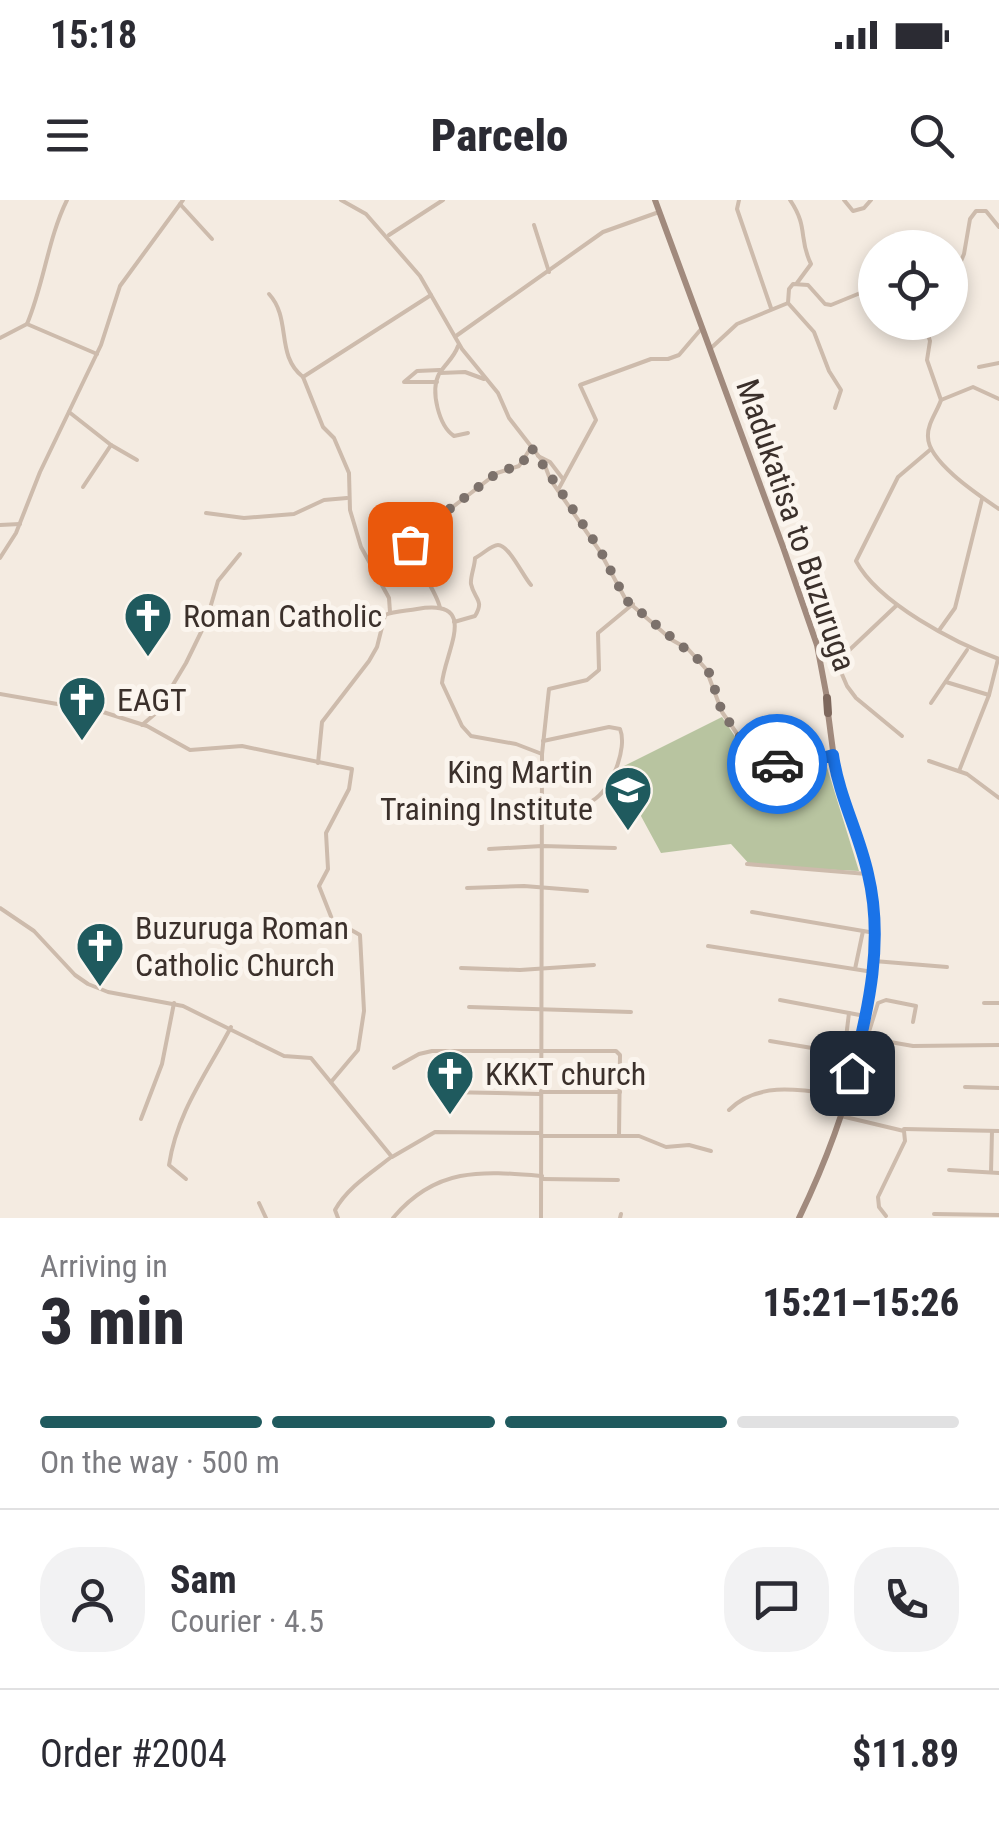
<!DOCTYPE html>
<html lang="en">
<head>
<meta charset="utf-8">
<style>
	:root { --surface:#fff; --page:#f2f2f3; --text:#2b2b33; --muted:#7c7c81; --line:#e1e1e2; --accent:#1f5a5e }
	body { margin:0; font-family:"Roboto Condensed",sans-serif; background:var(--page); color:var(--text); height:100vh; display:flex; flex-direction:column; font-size:38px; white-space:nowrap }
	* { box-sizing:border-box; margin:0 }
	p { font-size:32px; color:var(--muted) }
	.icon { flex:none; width:55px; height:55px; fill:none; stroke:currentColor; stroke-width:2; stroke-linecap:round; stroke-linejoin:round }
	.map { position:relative; height:1018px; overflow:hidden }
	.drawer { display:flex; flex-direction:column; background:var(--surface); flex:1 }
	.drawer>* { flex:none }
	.buttons { position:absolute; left:858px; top:30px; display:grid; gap:20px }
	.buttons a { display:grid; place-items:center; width:110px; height:110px; border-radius:50%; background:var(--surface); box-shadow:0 5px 15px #0003; font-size:50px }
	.pin { position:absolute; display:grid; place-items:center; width:85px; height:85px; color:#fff; margin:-42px; border-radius:20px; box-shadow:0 5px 15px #0006 }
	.courier { position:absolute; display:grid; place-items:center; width:100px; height:100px; margin:-50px; border:8px solid #1a73e8; border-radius:50%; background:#fff; color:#222; box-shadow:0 2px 12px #0007 }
	.headline em { font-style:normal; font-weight:800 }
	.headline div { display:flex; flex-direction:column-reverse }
	.headline { display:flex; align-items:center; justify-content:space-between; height:170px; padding:0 40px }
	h1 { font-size:65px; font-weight:800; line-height:75px }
	.bar { display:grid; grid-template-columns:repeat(4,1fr); gap:15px 10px; align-content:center; height:120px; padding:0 40px }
	.bar i { height:12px; border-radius:8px; background:var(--line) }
	.bar .selected { background:var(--accent) }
	.bar p { grid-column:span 4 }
	.line { display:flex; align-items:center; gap:25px; padding:0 40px; border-top:2px solid var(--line) }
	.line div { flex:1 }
	.round { display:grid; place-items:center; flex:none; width:105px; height:105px; border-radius:40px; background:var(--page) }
	.status { display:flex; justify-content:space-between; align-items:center; height:70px; padding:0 50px; background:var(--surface); direction:ltr }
	.status svg { height:28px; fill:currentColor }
	header { display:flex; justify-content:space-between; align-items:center; height:130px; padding:0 40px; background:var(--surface); font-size:45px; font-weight:800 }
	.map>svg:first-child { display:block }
	.green { fill:#b8c4a0 }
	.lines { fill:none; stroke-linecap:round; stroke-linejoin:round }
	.minor { stroke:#cdbbac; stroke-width:4 }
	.secondary { stroke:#a18a7d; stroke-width:6 }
	.primary { stroke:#7d675c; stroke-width:8 }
	.done { stroke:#7c716b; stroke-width:10; stroke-dasharray:0 18 }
	.route { stroke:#1a73e8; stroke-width:12 }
	.labels { text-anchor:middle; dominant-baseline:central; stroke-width:10; stroke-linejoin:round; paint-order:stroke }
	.street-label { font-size:32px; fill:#3b302b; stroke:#fbf5ee }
	.poi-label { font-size:32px; fill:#3b302b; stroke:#fbf5ee; text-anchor:start }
</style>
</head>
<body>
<div class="status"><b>15:18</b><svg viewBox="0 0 49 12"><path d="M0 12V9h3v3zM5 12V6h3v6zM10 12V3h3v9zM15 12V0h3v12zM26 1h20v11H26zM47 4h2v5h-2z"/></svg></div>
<header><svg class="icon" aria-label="menu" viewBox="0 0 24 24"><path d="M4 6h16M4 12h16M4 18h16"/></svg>Parcelo<svg class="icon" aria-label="search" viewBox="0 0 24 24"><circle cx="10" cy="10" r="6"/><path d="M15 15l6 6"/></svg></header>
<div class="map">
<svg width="999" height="1018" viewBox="0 0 999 1018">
	<rect width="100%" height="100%" fill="#f4ebe1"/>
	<path class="green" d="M722,517L754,565L826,564L859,671L751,666L731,644L661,653L616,570Z"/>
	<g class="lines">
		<g class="minor">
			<path d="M341,0L366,14L420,76L462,149L498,193L509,218L544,263L550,279L599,350L626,400L672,440L688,449L706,469L722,512L749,551L759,560L787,568L833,555"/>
			<path d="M739,0L737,9L771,108"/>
			<path d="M790,0C809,28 798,38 811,64L797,83"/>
			<path d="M844,0L853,11L864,8L871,0"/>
			<path d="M180,4L212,39"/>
			<path d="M534,25L549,72"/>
			<path d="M389,35L443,0"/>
			<path d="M950,87L964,54L970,19L976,11H986L999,27"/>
			<path d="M269,94C292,119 275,155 303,177"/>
			<path d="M788,103L814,132L829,171L841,190L835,208"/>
			<path d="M924,122L930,141L927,160L941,200C937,212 927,224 928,237C928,262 980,296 999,309"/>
			<path d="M27,124C44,84 48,38 67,0"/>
			<path d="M456,136L603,32L659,12"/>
			<path d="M0,138L27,124L97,154"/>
			<path d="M458,146C454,158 445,164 439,174C430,191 439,226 454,236L468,233"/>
			<path d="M710,149L737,124L788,103L789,89L793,84L808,85L825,104L831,105L875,87"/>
			<path d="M979,167L999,163"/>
			<path d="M440,173L465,172L484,179"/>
			<path d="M437,182H404L417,171L440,170"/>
			<path d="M941,200L973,187L999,199"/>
			<path d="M69,212L111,245L137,260"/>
			<path d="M931,249L898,277L856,361C878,403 955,443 999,459"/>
			<path d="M538,256L550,262L563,279"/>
			<path d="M83,287L111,245"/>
			<path d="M558,290L596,220L580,185L651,159H668L679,155L702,128"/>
			<path d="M206,313L244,318L294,314L324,300L347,298"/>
			<path d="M0,325L20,324"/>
			<path d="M0,358L16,333L40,272L101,145L120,86L183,0"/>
			<path d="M440,408C435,385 408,359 411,339L497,273L519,266L530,249"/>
			<path d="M390,412L389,398L361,347L350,310L349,273L334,238L323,227L303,177L431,95"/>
			<path d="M454,422L475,416C485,400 474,399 471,384C470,377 475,366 475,358C482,355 491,345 498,345C509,345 523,376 531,385"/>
			<path d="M940,429L955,408L982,299"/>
			<path d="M817,439L824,442L835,457L843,456L897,405"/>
			<path d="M835,458L847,486L856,498L902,536"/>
			<path d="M946,482L989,495"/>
			<path d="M0,494L103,512L147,526L190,550L242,546L352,569L349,589L326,633L328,669L319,686L332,719L360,735L364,811L358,850L331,882"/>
			<path d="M931,503L967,450"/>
			<path d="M142,525L156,513L186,463L206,422L218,381L240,354"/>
			<path d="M543,541L609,527L620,529C628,548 611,591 592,601C580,608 557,604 544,604"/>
			<path d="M929,561L967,574L999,598"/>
			<path d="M318,563L322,522L369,461L377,447L385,415C394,411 405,411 417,409C481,398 445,451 442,483L462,526L471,536L516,544L542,554"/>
			<path d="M959,571L989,495L998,459"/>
			<path d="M489,649L542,646L615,648"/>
			<path d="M747,664L867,674"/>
			<path d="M467,688L524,686L587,691"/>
			<path d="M0,708L34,731L75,775L88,784L108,792L183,806L284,856L311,858L392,957L435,932L541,933"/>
			<path d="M752,712L875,733"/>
			<path d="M708,746L873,772"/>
			<path d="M874,761L947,767"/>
			<path d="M461,768L520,770L594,765"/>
			<path d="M855,769L863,731"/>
			<path d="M780,800L865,816"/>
			<path d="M984,803H999"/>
			<path d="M469,807L631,812"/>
			<path d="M867,838L878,803L886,800L916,806L913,822"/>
			<path d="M770,841L842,853"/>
			<path d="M861,845L867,838L913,846L999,845"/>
			<path d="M394,868L419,854L432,851H616L620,855L619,936"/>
			<path d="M965,887L999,888"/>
			<path d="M445,892L540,894"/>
			<path d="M541,892H620"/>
			<path d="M839,895L849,813"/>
			<path d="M729,910C760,879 807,891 846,896"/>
			<path d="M841,916L904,931L905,941L878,997L879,1007L886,1016"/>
			<path d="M141,919L162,864L174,803"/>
			<path d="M904,929L999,931"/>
			<path d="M541,936H639L666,947L689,945L711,951"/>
			<path d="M949,970L999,973"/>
			<path d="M991,972L992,931"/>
			<path d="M186,979L169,965C177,912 207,873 231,827"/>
			<path d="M542,979L618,980"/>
			<path d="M259,1003L266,1018"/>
			<path d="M934,1014L999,1015"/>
			<path d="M338,1018L335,1010C347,988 371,973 390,958"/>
			<path d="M393,1018C436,967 481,971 542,976"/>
			<path d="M541,1018L542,554L549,489L587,480L599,470L598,433L633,404"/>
			<path d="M620,1018L621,1014"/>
		</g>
		<g class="secondary">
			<path d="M655,0L783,347L817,445L827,498"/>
			<path d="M799,1018C845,923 891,782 869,676C863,648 850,623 842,596C834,569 832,541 828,513"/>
		</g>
		<path class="primary" d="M827,498L828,513"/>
	</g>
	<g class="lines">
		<path class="done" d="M410,344L414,336L497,273L522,264L531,247L600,350L626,400L700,461L710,474L722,512L750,551L759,560L777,564"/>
		<path class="route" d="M777,564L789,568L833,555C839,597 859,633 868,674C884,740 869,808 852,873"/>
	</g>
	<defs>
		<g id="church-pin" transform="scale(2.5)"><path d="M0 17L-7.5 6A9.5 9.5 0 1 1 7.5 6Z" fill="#1f5a5e" stroke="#fbf5ee"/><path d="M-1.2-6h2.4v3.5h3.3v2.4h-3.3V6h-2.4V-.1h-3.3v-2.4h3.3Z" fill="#fff"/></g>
		<g id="university-pin" transform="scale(2.5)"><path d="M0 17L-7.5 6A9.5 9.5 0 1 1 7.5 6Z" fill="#1f5a5e" stroke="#fbf5ee"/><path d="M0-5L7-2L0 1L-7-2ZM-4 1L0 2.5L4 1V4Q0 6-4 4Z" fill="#fff"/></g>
	</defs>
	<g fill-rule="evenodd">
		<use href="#church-pin" x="148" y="416"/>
		<use href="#church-pin" x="82" y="500"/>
		<use href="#university-pin" x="628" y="590"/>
		<use href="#church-pin" x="100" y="746"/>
		<use href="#church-pin" x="450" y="874"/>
	</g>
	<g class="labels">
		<g class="street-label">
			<text transform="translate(796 325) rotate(71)">Madukatisa to Buzuruga</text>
		</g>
		<g class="poi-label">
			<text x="183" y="416">Roman Catholic</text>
			<text x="117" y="500">EAGT</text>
			<text x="593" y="572" text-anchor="end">King Martin<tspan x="593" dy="37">Training Institute</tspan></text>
			<text x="135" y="728">Buzuruga Roman<tspan x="135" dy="37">Catholic Church</tspan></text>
			<text x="485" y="874">KKKT church</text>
		</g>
	</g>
</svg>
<div class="buttons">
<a><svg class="icon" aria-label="locate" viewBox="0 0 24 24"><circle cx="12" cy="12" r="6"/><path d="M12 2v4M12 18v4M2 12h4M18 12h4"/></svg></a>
</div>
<div class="pin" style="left:410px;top:344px;background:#ea580c"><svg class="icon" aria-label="bag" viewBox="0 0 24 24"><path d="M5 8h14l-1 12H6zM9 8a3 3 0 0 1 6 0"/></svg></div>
<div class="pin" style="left:852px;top:873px;background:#1f2937"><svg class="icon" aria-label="home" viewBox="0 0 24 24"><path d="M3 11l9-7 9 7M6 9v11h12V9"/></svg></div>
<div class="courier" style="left:777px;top:564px"><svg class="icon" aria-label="car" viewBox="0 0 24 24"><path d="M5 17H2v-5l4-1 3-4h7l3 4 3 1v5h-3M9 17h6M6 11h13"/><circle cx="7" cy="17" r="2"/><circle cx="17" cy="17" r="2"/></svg></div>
</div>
<section class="drawer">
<div class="headline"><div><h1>3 min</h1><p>Arriving in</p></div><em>15:21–15:26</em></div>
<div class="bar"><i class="selected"></i><i class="selected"></i><i class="selected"></i><i></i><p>On the way · 500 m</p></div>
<div class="line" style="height:180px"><a class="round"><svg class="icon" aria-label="person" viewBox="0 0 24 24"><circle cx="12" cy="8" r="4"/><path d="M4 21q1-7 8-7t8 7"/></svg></a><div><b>Sam</b><p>Courier · 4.5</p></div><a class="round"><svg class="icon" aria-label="chat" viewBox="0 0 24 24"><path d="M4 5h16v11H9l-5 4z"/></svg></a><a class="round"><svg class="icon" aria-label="phone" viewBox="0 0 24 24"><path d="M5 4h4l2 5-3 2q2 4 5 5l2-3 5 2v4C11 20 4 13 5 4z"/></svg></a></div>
<div class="line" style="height:130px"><div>Order #2004</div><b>$11.89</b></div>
</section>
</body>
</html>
